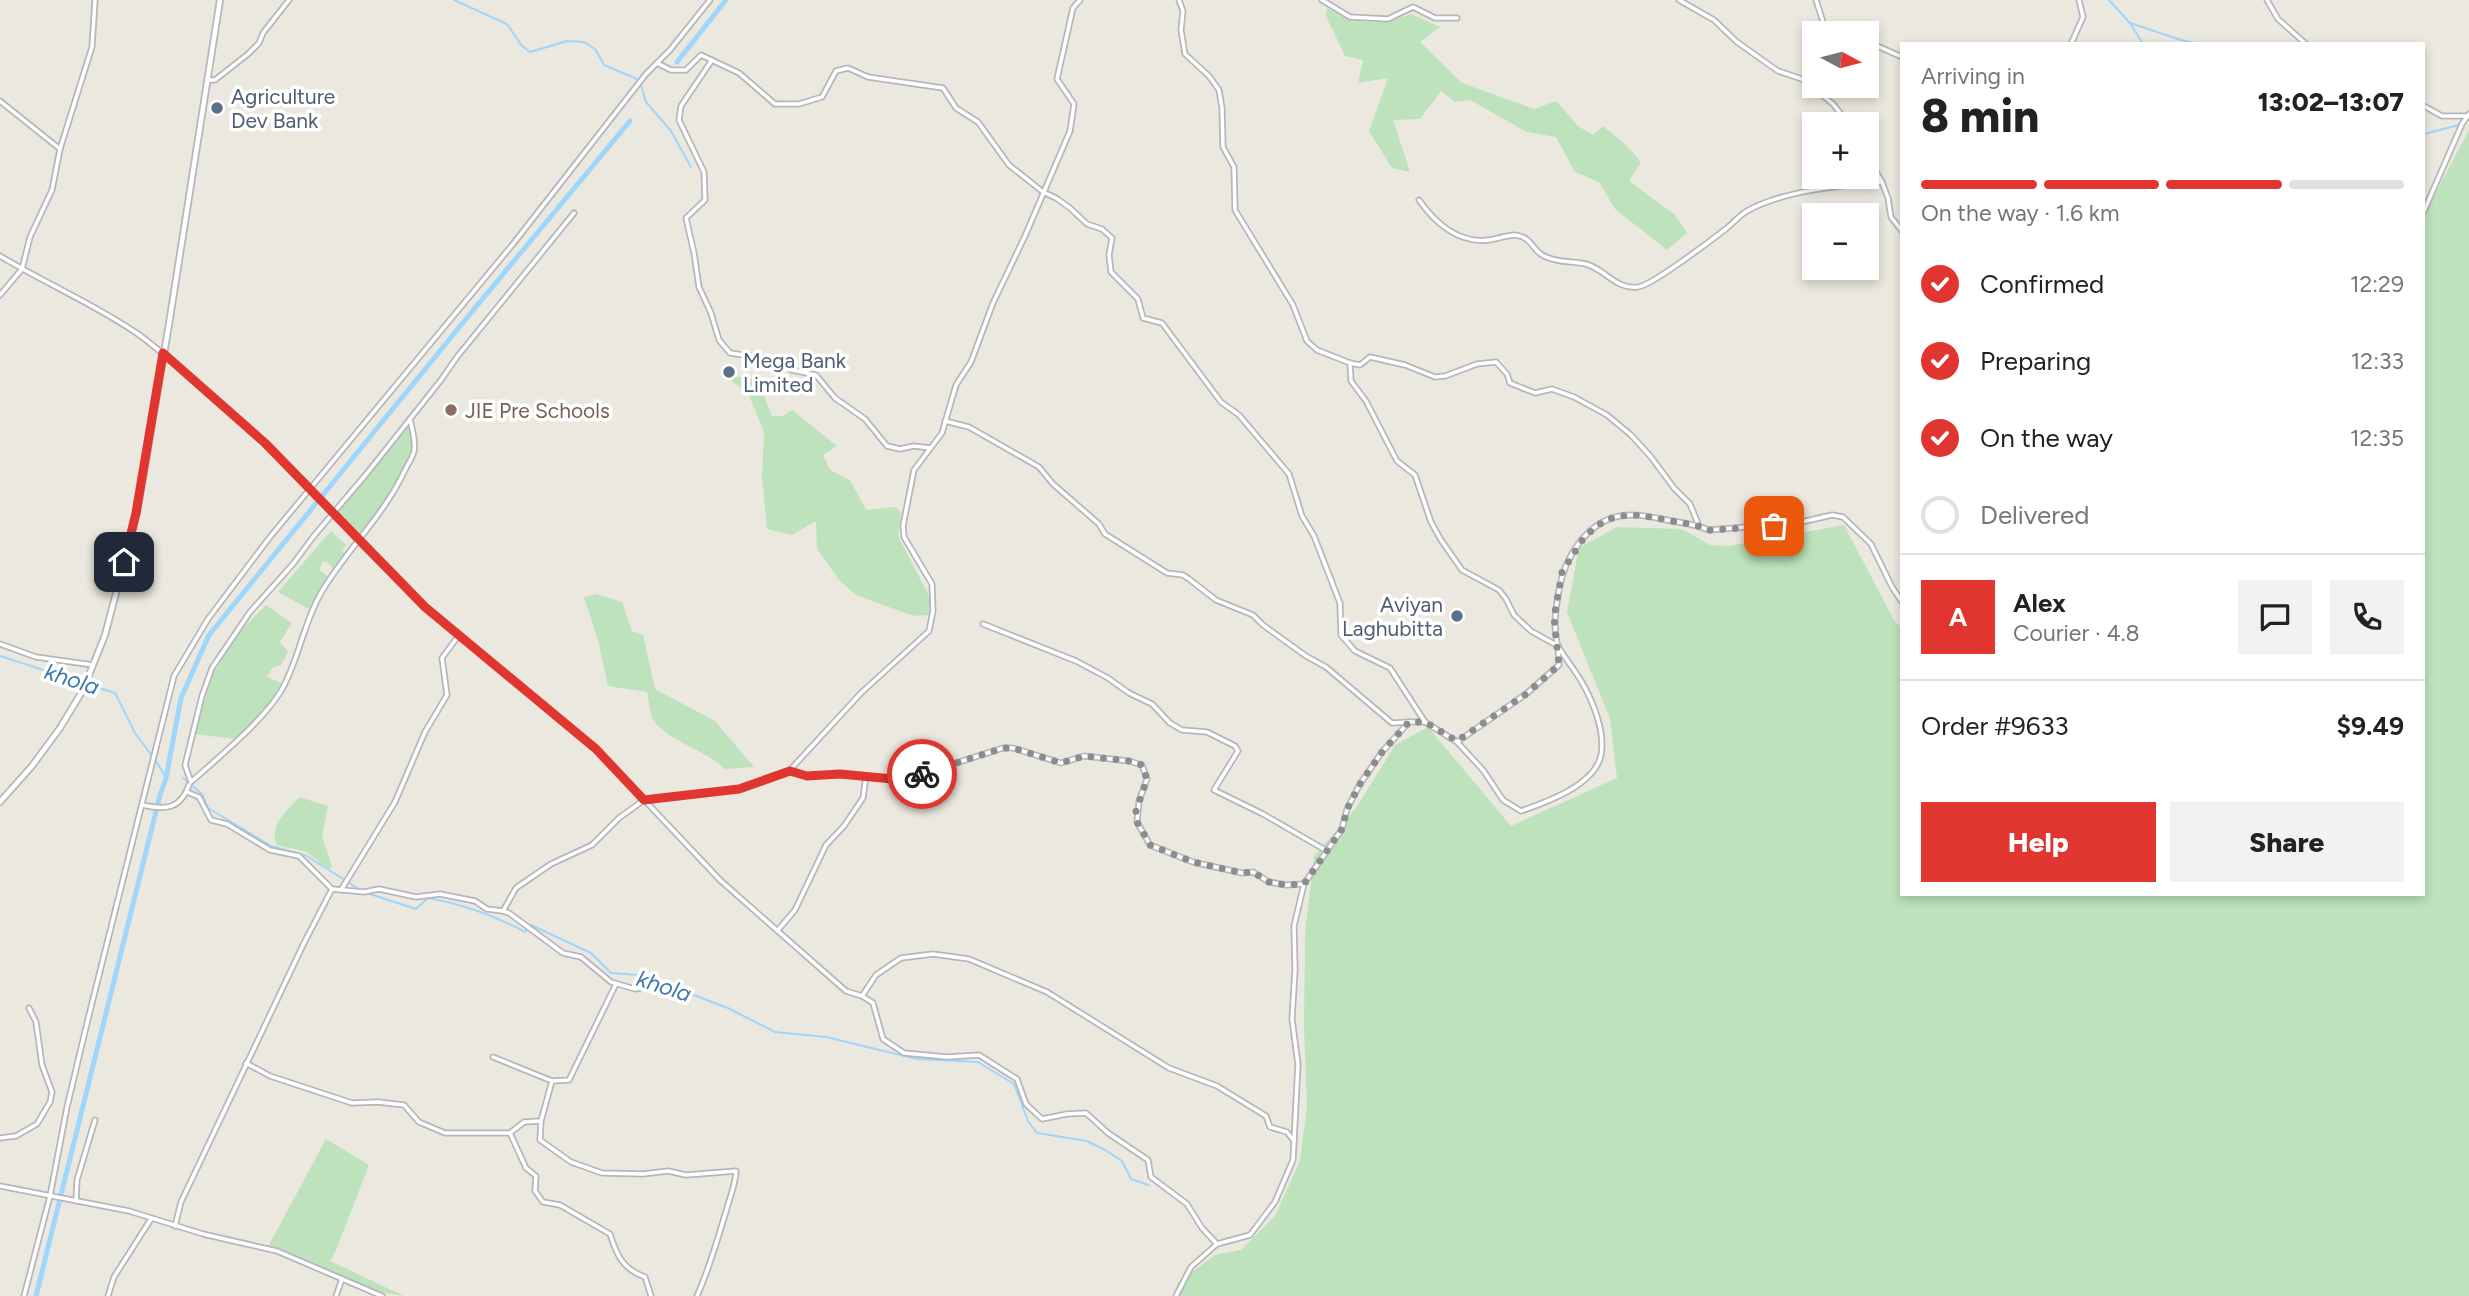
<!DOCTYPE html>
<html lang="en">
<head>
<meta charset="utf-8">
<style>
	:root { --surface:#fff; --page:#f2f2f2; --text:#222; --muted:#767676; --line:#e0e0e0; --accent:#e1362f }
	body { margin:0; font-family:Figtree,sans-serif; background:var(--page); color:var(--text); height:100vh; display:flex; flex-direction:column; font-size:26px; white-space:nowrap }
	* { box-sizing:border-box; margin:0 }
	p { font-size:23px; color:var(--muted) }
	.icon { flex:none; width:38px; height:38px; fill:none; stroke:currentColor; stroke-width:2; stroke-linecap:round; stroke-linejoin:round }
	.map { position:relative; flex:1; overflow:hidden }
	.side { position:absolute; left:1900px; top:42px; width:525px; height:854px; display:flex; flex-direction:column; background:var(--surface); border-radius:0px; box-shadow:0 4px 10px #0003 }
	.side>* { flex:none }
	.needle { width:46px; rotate:97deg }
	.controls { position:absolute; left:1802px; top:21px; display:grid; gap:14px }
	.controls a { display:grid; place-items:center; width:77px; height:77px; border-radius:0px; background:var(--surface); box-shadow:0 4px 10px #0003; font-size:35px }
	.pin { position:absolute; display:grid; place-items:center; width:60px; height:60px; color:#fff; margin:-30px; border-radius:14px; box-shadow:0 4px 10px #0006 }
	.courier { position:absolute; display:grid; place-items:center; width:70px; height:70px; margin:-35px; border:5px solid #e1362f; border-radius:50%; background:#fff; color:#222; box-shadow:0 2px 9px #0007 }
	.headline em { font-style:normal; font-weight:800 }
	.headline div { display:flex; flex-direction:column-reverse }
	.headline { display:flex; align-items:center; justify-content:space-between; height:119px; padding:0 21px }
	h1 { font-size:46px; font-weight:800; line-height:52px }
	.bar { display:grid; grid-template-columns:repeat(4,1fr); gap:10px 7px; align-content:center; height:84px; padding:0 21px }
	.bar i { height:9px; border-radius:5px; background:var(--line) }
	.bar .on { background:var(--accent) }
	.bar p { grid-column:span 4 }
	.line { display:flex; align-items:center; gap:18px; padding:0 21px; border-top:2px solid var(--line) }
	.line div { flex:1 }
	.round { display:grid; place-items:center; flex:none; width:74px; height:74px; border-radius:0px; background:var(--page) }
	ol { padding:0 21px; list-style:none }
	li { display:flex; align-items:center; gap:21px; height:77px }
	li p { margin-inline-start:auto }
	li .icon { padding:7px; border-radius:50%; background:var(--accent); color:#fff; stroke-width:4 }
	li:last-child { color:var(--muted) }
	li i { width:38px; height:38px; border:4px solid var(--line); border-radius:50% }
	.action { display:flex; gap:14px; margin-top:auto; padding:14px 21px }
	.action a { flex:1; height:80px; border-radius:0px; background:var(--accent); color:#fff; font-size:28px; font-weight:800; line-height:80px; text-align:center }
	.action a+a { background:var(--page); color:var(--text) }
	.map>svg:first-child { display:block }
	.green { fill:#bde2bc }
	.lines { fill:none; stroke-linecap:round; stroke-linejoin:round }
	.stream { stroke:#9fd6fb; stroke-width:2 }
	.canal { stroke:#9fd6fb; stroke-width:5 }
	.minor-casing { stroke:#b5b7bc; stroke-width:7 }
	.tertiary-casing { stroke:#b5b7bc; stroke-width:8 }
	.minor { stroke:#fff; stroke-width:3.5 }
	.tertiary { stroke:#fff; stroke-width:4.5 }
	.done { stroke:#8b8d8c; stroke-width:7; stroke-dasharray:0 12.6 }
	.route { stroke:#e1362f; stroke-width:9 }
	.service-dot { fill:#5c6f8a; stroke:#fff; stroke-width:2.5 }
	.education-dot { fill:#8d6e63; stroke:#fff; stroke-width:2.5 }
	.labels { text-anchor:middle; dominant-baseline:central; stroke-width:7; stroke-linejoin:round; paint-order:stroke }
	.service-label { font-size:21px; fill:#4e5e75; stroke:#fff; text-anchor:start }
	.education-label { font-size:21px; fill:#785e54; stroke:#fff; text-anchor:start }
	.water-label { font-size:23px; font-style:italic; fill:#3f78ab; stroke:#fff }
</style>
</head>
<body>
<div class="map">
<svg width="2469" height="1296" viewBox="0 0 2469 1296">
	<rect width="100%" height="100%" fill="#ebe8df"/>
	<g class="green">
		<path d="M1327,8C1359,24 1377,27 1411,14L1440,27L1420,42L1462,83L1534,109L1556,101L1578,126L1593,135L1603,126L1624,143L1641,162L1629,181L1675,215L1687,233L1667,250L1615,209L1599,182L1575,172L1556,137L1527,132L1470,100L1455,102L1441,91L1420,119L1393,120L1410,172L1392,168L1369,131L1388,78L1358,83L1363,60L1345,56L1326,16Z"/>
		<path d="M2469,130V1296H1173L1178,1283L1215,1255L1241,1250L1275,1216L1300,1161L1307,1106L1304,1027L1305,934L1314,856L1356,808L1395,745L1428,727L1511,826L1617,778L1610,719L1567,612L1579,548L1617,527L1682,529L1710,545L1729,546L1844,525L1895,622L1902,628V894H2424V215Z"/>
		<path d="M730,376L757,379L772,416H783L792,410L837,446L823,455L830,470L850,480L866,510L896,507L901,513L898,536L930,598L929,615L916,616L905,613L856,595L839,580L817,549L816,521L792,535L767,529L762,477L764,432L748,393L728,378Z"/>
		<path d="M410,423L412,451L394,488L360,537L337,514Z"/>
		<path d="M331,531L346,545L342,551L347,554L334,572L330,564L323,561L319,570L329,577L309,609L278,592Z"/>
		<path d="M596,594L622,602L632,631L643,635L655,689L715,721L754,767L725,769C706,750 665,740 653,719C649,712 649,700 647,692L608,686L598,640L584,597Z"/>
		<path d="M266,605L292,623L280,642L288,652L281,665L272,668L267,677L282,683L269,704L235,739L194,734L213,675L238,633Z"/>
		<path d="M299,797L328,806L322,836L332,866L329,869L307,852L277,845C268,826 287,811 299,797Z"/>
		<path d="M326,1139L369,1165L336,1250L330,1261L404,1296L379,1292L269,1245Z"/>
	</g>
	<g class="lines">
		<g class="stream">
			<path d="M454,0L507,24L522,46L530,52L567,41L584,42L595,49L604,65L635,78L641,85L646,102L671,131L691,167"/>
			<path d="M2109,0L2130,23L2143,44"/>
			<path d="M2130,23L2181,40L2200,44"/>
			<path d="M2424,134L2459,125"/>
			<path d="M0,656L115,693L135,733L152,756"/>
			<path d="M156,761L166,778"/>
			<path d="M183,778L202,794L208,808L271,846L307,856L362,891"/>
			<path d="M367,893L416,909L428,898C465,905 493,915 525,932L531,925L591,953L611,973L640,975L728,1008L775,1032L826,1037L917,1059L978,1062L1014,1084L1028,1121L1037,1133L1087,1141L1105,1150L1122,1161L1131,1179L1148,1185"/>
		</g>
		<g class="canal">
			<path d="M677,62L726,0"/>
			<path d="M36,1296L160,795L166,778L181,698L209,635L470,314L630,121"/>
		</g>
		<g class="minor-casing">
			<g id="minor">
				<path d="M1179,0L1183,11L1181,30L1185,54L1209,76L1219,90L1222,108L1223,147L1234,167L1235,210L1293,305L1307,341L1317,350L1350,363L1351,381L1366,401L1397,461L1415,475L1431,522L1441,540L1462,570L1499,590L1506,599L1514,615L1531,631L1558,646L1559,665L1526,694L1457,742"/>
				<path d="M1322,0L1350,17L1388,19L1413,7L1435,18H1457"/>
				<path d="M1679,0L1714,20L1737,42L1778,71L1802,79L1833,104L1849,124"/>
				<path d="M1816,0L1824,25L1830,33"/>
				<path d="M2267,0L2278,19L2306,44"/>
				<path d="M1867,44L1875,45L1902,57"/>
				<path d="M2071,44L2083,17L2079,0"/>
				<path d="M712,60L681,106L679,120L704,172L705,200L686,218L694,253L699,287L711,313L719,340L730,353L770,359L792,370L816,375L835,398L865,419L887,446L900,449L914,446L930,448"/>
				<path d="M657,63L671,70H686L701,55L739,73L775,104H799L822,97L836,71L848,68L868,77L943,88L956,108L978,122L1009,165L1043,192L1056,198L1070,208L1087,224L1102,229L1112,238L1109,255L1111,272L1138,299L1143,318L1162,323L1221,402L1239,415L1289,474L1302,516L1314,536L1340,603L1341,635L1355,651L1390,668L1425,722"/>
				<path d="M207,80H215L248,54L259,43L263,33L289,0"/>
				<path d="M0,101L60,149"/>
				<path d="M2424,106L2442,116H2468"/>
				<path d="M1867,156L1882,182L1888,198L1891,217L1902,231"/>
				<path d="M1419,200C1435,223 1459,244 1489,240C1497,239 1507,235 1515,235C1533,237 1532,251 1544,256C1558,263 1571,261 1586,264C1605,269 1616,290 1638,287C1651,286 1713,239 1727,228C1733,223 1740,215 1747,211C1782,191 1842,185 1882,182"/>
				<path d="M2424,211L2462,124L2469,114"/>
				<path d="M0,256C45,283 92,303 135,332C159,348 179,369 200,387C239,420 275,453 311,488L315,496L330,509L358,541L425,607L596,749L721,881L846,991L862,996L873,1003L883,1039L904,1053L947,1057L979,1055L1017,1079L1026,1104L1042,1119L1067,1114L1086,1113L1108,1133L1148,1160L1151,1177L1187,1204L1202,1228L1217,1244"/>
				<path d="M0,295L22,269L30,237L52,190L60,149L92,47L95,0"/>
				<path d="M1350,363L1360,365L1370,357L1405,365L1435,377L1445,376L1477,364L1496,362L1507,374L1510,383L1535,393L1552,389L1574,397L1607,415L1631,435L1651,457L1674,488L1690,504L1699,526"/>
				<path d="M410,419C412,429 416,441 414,451C413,457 408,464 405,470C384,516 346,550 321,593C303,624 299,660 281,691C262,722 219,757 191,782L185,765L202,696L212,668L250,612L293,564L313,537L368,472L441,380L457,357L574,213"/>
				<path d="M945,421L969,427L1039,467L1053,484L1099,524L1105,534L1167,573L1183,575L1189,579L1216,600L1253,615L1263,625L1306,656L1326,667L1392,723L1409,722"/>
				<path d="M983,624L1076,661L1108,678L1129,693L1152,704L1170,723L1182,730L1207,732L1235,746L1238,751L1214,790L1263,814L1327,851"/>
				<path d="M0,644L36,657L93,665"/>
				<path d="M790,770L807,776L840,774L903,780L1003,748H1013L1061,763L1084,756L1129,761L1142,765L1147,779L1139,801L1137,822L1150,845L1193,862L1242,873L1253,872L1269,882L1286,885L1304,884"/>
				<path d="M187,792L199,797L211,820L227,824L270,850L299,856L332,889"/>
				<path d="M142,805C165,810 180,810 189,785"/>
				<path d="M341,890L395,802L425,732L447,695L442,658L459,635"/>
				<path d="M503,911L509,913L563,953L581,957L611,982L635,989L651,986L669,992"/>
				<path d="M778,930L795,910L826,845L844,826L863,798L866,776"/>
				<path d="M862,996L876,975L901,958L933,954L969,959L1047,992L1169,1068L1217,1086L1266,1116L1270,1127L1287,1132L1294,1141"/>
				<path d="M493,1057L552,1081"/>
				<path d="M246,1063L270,1076L352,1103L378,1102L404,1105L419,1122L445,1133H510L526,1168L536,1176L535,1191L543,1202L560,1205L610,1234C617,1256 623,1269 645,1277L651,1296"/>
				<path d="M541,1121L540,1140L571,1162L602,1173L643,1174L668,1171L686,1175L736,1171C735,1187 731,1193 727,1208C718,1238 710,1267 697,1296"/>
				<path d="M510,1133L524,1122L541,1121L552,1081L569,1080L616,984"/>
				<path d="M0,1138L16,1136L37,1124L50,1102L52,1092L42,1065L36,1022L29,1008"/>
				<path d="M0,1186L129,1211L203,1234L277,1251L382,1296"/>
				<path d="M76,1201L77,1180L95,1120"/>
				<path d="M175,1226L181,1202L304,943L332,889L364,892L379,889L416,897L440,894L475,901L487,909L503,911L516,888L551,864L592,845L619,818L644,800L739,789L790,770L861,693L929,631L933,611L932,584L904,537L903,526L914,470L942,433L956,385L971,362L993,303L1025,236L1070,131L1074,104L1057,79L1073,8L1080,0"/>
				<path d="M24,1296L50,1196L67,1107L88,1019L174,676L208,619L270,537L513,244L646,74L670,50L710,0"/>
				<path d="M108,1296L114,1277L151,1219"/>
				<path d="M336,1296L342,1279"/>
				<path d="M1176,1296L1191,1267L1217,1244L1250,1235L1275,1202L1293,1160L1298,1064L1292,1019L1295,970L1294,926L1304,884L1342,829L1347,809L1360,784L1382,752L1409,722H1425L1457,742L1483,770L1503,800L1521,811C1547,802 1595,785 1601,755C1606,728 1589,691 1574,670C1569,662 1560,652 1557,643C1553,624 1556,608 1559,590C1564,559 1586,522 1620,516C1636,513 1651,517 1667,520C1682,523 1695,524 1709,530L1797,523L1832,515L1843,517L1871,544L1892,587L1902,602"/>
			</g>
		</g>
		<g class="tertiary-casing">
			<path id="tertiary" d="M0,802L32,766L60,728L83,690L105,635L137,513L169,324L220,0"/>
		</g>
		<use href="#minor" class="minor"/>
		<use href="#tertiary" class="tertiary"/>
	</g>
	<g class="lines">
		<path class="done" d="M922,774L1003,748H1013L1061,763L1084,756L1129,761L1142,765L1147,779L1136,811L1137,822L1150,845L1193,862L1242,873L1253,872L1269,882L1286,885L1304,884L1342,829L1347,809L1360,784L1382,752L1409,722H1425L1457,741L1526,694L1559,665L1554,618L1562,572L1585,536L1605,520L1619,516L1640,515L1699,526L1709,530L1774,526"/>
		<path class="route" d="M124,562L136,513L163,353L265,443L425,607L596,749L644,800L739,789L790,771L807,776L840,774L903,780L922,774"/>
	</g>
	<g class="service-dot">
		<circle cx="217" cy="108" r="7"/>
		<circle cx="729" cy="372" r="7"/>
		<circle cx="1457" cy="616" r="7"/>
	</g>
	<circle class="education-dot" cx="451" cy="410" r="7"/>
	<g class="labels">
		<g class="service-label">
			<text x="231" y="96">Agriculture<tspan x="231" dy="24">Dev Bank</tspan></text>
			<text x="743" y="360">Mega Bank<tspan x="743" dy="24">Limited</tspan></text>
			<text x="1443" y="604" text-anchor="end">Aviyan<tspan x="1443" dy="24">Laghubitta</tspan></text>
		</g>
		<g class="education-label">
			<text x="465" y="410">JIE Pre Schools</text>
		</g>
		<g class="water-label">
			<text transform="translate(72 679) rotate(18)">khola</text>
			<text transform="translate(664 986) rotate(18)">khola</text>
		</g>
	</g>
</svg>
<div class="controls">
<a><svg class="needle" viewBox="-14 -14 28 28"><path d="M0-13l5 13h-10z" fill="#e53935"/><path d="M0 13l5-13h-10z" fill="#767676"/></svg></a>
<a>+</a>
<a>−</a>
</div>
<div class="pin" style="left:1774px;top:526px;background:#ea580c"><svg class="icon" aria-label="bag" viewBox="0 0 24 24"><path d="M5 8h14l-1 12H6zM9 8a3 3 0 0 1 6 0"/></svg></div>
<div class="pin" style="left:124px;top:562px;background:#1f2937"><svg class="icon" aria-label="home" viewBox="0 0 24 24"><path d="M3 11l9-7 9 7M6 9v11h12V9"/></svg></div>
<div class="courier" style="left:922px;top:774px"><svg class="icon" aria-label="bike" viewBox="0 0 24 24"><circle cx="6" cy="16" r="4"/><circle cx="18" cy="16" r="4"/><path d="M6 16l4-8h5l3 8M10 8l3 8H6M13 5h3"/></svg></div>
<section class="side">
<div class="headline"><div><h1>8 min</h1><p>Arriving in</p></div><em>13:02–13:07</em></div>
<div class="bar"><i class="on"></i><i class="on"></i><i class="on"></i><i></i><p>On the way · 1.6 km</p></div>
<ol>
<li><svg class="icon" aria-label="check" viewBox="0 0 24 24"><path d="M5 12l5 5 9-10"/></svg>Confirmed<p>12:29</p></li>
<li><svg class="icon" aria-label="check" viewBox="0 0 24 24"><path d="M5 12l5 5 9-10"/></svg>Preparing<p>12:33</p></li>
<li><svg class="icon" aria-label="check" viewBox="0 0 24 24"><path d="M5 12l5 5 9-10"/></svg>On the way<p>12:35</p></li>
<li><i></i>Delivered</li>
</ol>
<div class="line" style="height:126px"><b class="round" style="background:var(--accent);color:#fff">A</b><div><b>Alex</b><p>Courier · 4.8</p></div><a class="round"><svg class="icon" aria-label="chat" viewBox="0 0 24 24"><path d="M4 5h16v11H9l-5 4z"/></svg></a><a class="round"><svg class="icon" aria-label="phone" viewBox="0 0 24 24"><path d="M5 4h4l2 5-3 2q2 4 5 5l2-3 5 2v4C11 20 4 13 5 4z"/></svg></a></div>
<div class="line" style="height:91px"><div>Order #9633</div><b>$9.49</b></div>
<div class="action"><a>Help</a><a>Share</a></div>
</section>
</div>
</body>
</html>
